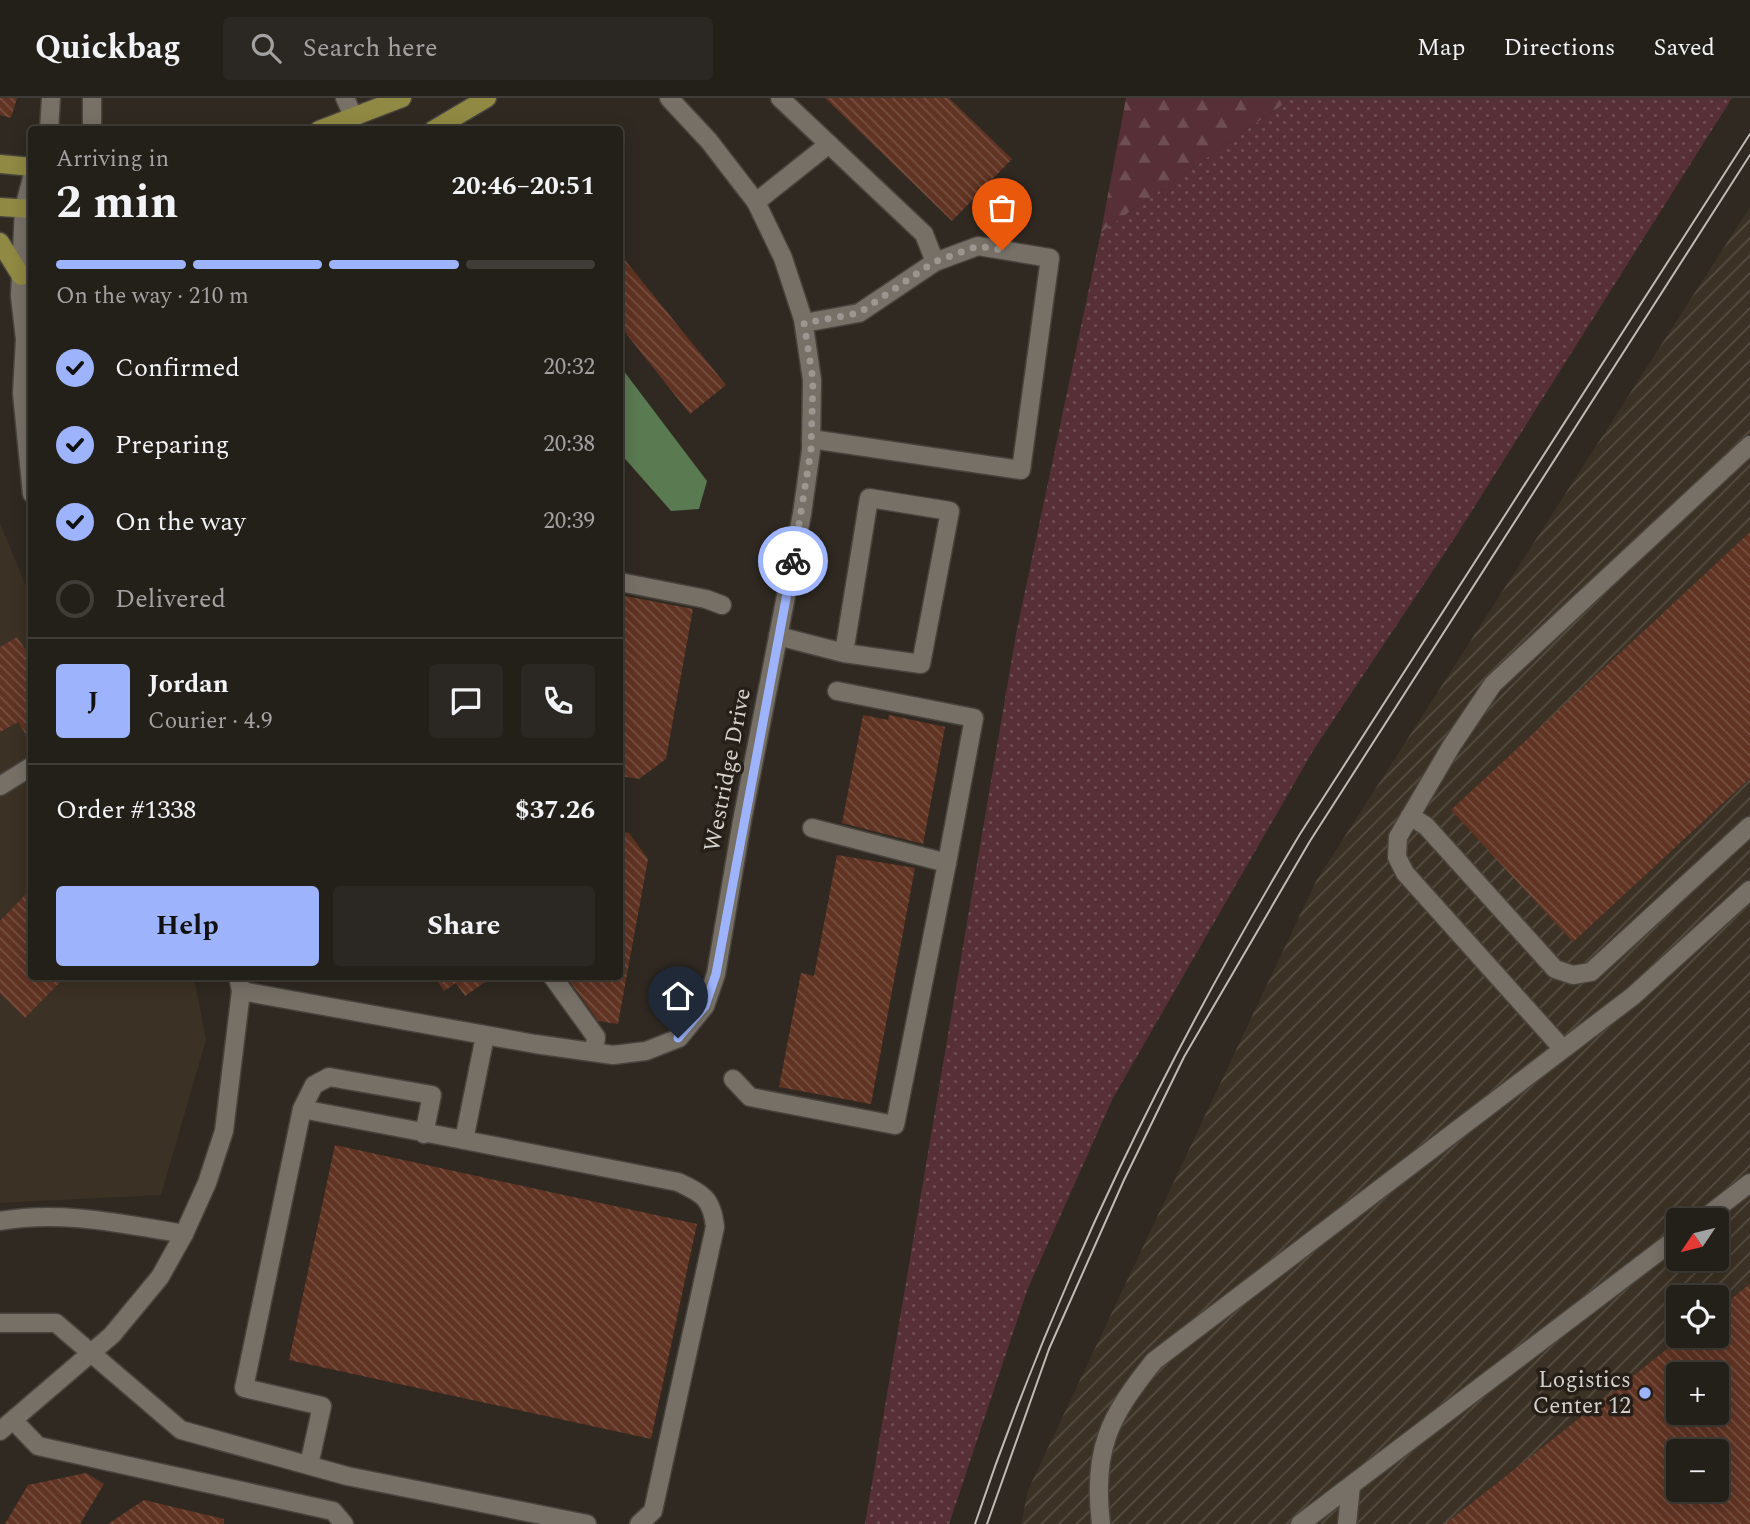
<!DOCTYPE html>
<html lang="en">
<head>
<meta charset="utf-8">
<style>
	:root { --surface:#231f19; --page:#2b2722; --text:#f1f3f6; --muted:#a3a2a2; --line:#403d38; --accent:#9db4fd }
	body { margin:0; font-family:Spectral,serif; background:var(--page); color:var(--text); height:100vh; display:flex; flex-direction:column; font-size:26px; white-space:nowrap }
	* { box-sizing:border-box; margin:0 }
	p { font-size:23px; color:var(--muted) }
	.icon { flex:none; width:38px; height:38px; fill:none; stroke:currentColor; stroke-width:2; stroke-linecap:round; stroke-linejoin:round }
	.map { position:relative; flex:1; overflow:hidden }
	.side { position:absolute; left:28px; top:28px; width:595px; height:854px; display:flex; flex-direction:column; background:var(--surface); border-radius:7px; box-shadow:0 4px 18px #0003,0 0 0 2px var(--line) }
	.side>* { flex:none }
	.needle { width:46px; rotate:235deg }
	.tools { position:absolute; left:1666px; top:1110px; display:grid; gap:14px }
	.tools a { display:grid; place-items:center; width:63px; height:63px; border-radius:7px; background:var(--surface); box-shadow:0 4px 18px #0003,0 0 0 2px var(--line); font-size:35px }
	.pin { position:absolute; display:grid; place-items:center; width:60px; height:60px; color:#fff; margin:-72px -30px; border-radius:50% 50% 50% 0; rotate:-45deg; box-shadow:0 0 7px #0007 }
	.pin .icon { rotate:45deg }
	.courier { position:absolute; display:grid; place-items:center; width:70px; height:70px; margin:-35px; border:5px solid #9db4fd; border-radius:50%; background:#fff; color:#222; box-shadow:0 2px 9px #0007 }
	.summary em { font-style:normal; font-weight:700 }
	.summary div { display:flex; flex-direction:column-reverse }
	.summary { display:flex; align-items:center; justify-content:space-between; height:119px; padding:0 28px }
	h1 { font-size:46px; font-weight:700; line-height:52px }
	.bar { display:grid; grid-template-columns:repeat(4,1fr); gap:10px 7px; align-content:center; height:84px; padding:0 28px }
	.bar i { height:9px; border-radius:5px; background:var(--line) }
	.bar .selected { background:var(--accent) }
	.bar p { grid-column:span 4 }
	.line { display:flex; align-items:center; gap:18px; padding:0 28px; border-top:2px solid var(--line) }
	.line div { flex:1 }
	.round { display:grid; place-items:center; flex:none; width:74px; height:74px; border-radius:7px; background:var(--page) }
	ol { padding:0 28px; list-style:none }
	li { display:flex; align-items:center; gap:21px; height:77px }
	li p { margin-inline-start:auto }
	li .icon { padding:7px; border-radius:50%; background:var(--accent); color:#111; stroke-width:4 }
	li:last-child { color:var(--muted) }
	li i { width:38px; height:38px; border:4px solid var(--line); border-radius:50% }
	.cta { display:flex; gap:14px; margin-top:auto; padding:14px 28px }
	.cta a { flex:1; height:80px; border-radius:7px; background:var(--accent); color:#111; font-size:28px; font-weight:700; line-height:80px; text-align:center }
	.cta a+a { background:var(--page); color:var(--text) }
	header { display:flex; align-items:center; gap:42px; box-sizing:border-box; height:98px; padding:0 35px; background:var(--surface); border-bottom:2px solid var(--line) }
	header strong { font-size:33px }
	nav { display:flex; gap:38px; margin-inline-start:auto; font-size:24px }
	.search { width:490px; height:63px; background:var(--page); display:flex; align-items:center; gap:18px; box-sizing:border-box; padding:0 24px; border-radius:7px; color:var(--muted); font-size:26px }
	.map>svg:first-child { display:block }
	.built { fill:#3b3124 }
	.industrial { fill:url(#industrial-furrows); fill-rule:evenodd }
	.grass { fill:url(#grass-dots) }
	.forest { fill:url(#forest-firs) }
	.water { fill:#5a7a52 }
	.building { fill:url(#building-back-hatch); fill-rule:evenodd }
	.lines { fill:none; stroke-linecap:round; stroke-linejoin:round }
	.minor-casing { stroke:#48443d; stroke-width:21 }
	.major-casing { stroke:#48443d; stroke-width:21 }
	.minor { stroke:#767067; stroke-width:18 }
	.major { stroke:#8f8943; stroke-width:18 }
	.tram { stroke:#bebab4; stroke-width:2 }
	.done { stroke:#9b9690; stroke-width:7; stroke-dasharray:0 12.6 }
	.route { stroke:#9db4fd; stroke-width:9 }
	.poi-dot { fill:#9db4fd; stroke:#251f18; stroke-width:2.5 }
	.labels { text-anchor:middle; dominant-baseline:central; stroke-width:7; stroke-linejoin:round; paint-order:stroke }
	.street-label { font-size:23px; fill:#d5d1cc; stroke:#251f18 }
	.poi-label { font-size:23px; fill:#d5d1cc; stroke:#251f18; text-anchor:end }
</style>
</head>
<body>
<header>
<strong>Quickbag</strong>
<div class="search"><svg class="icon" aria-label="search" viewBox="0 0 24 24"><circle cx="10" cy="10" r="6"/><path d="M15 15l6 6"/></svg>Search here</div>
<nav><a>Map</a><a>Directions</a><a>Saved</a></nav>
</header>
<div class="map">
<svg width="1750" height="1426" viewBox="0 0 1750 1426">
	<defs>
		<pattern id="industrial-furrows" width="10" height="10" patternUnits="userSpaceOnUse" patternTransform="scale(1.75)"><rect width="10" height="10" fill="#3b3124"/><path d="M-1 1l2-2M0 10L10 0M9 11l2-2" fill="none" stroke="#564e43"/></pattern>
		<pattern id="grass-dots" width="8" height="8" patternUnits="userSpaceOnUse" patternTransform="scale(1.75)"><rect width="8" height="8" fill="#573037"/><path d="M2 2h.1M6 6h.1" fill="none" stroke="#6e4d53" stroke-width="1.8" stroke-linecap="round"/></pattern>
		<pattern id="forest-firs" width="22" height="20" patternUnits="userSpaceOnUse" patternTransform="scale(1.75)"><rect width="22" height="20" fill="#573037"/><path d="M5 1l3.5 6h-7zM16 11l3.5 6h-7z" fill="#6e4d53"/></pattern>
		<pattern id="building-back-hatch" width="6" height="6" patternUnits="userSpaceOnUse" patternTransform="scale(1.75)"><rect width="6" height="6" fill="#603322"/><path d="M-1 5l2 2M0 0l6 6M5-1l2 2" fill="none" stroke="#765041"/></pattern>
	</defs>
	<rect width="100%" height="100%" fill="#2f2921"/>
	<path class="built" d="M0,425L31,500L32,878L194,879L206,942L161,1097L0,1105Z"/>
	<path class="industrial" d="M1750,109V1426H1021L1028,1392L1316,783ZM1678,1122H1717V1160H1678ZM1678,1199H1717V1237H1678ZM1678,1276H1717V1314H1678ZM1678,1353H1717V1391H1678Z"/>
	<path class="grass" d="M1292,0H1732L1456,438L1314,651L1113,1000L1028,1190L949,1426H865L1016,536L1101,134Z"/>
	<path class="forest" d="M1126,0H1292L1101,134Z"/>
	<path class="water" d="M620,268L707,383L699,411L671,413L620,355Z"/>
	<g class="building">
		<path d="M0,0H17L11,20L0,17Z"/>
		<path d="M825,0H949L1012,61L952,123Z"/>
		<path d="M620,156L726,287L690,316L620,228Z"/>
		<path d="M1750,434V680L1573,844L1451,712Z"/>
		<path d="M620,497L693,511L666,661L639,681L620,678Z"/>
		<path d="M17,539L32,562V646L18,624L0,634V549Z"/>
		<path d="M863,617L888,622L889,617L945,629L923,746L842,725Z"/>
		<path d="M620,733L629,735L648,761L618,926L598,923L566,878H620Z"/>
		<path d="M837,757L915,770L871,1006L779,989L801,875L814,878Z"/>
		<path d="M32,790V878H66L25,920L0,895V823Z"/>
		<path d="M434,878H494L465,898L456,885L444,893Z"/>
		<path d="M335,1047L697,1126L651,1341L289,1262Z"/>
		<path d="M1750,1186V1426H1445L1685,1237H1717V1212ZM1678,1276H1717V1314H1678ZM1678,1353H1717V1391H1678Z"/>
		<path d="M86,1375L104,1386L80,1426H5L28,1387Z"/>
		<path d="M144,1402L224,1421V1426H108Z"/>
	</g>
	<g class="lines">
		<g class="minor-casing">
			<g id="minor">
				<path d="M92,0V32"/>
				<path d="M345,0L354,20"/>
				<path d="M780,0L924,136L935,164"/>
				<path d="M49,32L51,0"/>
				<path d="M32,80L24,110L20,198L25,241L22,295L32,396"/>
				<path d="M756,104L829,46"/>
				<path d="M804,225L859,215L935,164L978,148L1050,160L1021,372L811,341"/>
				<path d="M620,484L706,501L722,507"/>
				<path d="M778,538L844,555L921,566L950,413L869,400L844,555"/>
				<path d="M837,593L974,620L947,765"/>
				<path d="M0,688L32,668"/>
				<path d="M1410,718L1426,728L1555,871L1573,877L1591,874L1750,728"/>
				<path d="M552,878L596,939L594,954"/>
				<path d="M241,893L535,946L613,957L646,953L679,940L705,908L716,876L742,723L802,416L811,352L812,282L803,221L783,160L756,104L709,43L669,0"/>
				<path d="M485,938L464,1042L678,1084C703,1096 712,1100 715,1129L653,1413L639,1426"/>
				<path d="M1562,950L1405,775L1397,759L1398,739L1452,647L1493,586L1750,347"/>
				<path d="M733,981L750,999L895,1027L947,765L812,730"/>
				<path d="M302,1011L314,987L329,979L432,997L424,1036"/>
				<path d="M1702,1122L1750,1085"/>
				<path d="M0,1123C62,1112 123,1126 184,1136"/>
				<path d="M0,1225H56L181,1332L347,1378L587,1426"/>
				<path d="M13,1322L38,1348L333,1413L344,1426"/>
				<path d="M0,1333L112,1237L160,1179L184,1136L207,1085L224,1033L241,893L238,878"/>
				<path d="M309,1367L322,1308L244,1290L302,1011L464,1042"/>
				<path d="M1101,1426C1092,1352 1109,1319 1154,1263L1633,898L1750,792"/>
				<path d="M1300,1426L1678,1139"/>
				<path d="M1347,1426L1351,1388"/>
			</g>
		</g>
		<g class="major-casing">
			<g id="major">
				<path d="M319,32L402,0"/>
				<path d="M433,32L487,0"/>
				<path d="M0,66L32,69"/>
				<path d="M0,109L32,111"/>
				<path d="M0,144L21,178"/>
			</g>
		</g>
		<use href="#minor" class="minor"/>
		<use href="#major" class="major"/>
		<g class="tram">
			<path d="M975,1426C1058,1180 1167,958 1300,736L1750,36"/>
			<path d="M987,1426L1049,1251L1124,1082L1184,959L1310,743L1750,57"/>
		</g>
	</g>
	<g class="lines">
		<path class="done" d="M793,463L811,352L813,282L804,225L859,215L934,164L978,148L1002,152"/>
		<path class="route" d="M678,940L705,908L716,876L793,463"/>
	</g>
	<circle class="poi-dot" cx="1645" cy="1295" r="7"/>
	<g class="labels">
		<g class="street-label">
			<text transform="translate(728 672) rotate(-79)">Westridge Drive</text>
		</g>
		<g class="poi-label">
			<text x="1631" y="1282">Logistics<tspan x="1631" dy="26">Center 12</tspan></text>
		</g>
	</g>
</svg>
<div class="tools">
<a><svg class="needle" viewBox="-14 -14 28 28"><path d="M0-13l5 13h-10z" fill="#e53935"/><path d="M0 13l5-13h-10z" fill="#a3a2a2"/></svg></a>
<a><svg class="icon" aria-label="locate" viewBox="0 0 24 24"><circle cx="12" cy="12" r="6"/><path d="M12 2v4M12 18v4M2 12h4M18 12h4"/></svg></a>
<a>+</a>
<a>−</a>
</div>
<div class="pin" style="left:1002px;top:152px;background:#ea580c"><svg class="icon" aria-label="bag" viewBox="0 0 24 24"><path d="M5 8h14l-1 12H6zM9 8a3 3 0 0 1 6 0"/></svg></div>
<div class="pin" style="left:678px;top:940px;background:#1f2937"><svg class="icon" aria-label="home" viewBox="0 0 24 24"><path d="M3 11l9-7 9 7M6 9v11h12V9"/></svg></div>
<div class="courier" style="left:793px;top:463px"><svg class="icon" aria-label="bike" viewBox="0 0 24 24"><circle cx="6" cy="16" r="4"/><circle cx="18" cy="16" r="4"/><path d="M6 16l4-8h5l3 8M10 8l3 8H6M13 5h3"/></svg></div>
<section class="side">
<div class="summary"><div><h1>2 min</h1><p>Arriving in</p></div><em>20:46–20:51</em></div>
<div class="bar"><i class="selected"></i><i class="selected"></i><i class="selected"></i><i></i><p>On the way · 210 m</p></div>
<ol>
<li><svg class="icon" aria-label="check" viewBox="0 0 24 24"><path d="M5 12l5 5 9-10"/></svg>Confirmed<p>20:32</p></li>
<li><svg class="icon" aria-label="check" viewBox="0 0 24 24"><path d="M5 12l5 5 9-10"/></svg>Preparing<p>20:38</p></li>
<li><svg class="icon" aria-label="check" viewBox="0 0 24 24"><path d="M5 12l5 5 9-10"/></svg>On the way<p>20:39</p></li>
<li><i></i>Delivered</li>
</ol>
<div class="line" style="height:126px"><b class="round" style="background:var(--accent);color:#111">J</b><div><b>Jordan</b><p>Courier · 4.9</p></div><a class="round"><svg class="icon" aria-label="chat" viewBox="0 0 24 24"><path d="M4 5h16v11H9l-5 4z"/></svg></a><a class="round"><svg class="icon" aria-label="phone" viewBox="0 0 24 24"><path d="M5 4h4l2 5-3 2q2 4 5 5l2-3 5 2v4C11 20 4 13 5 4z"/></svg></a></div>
<div class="line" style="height:91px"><div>Order #1338</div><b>$37.26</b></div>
<div class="cta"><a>Help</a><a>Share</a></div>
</section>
</div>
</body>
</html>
